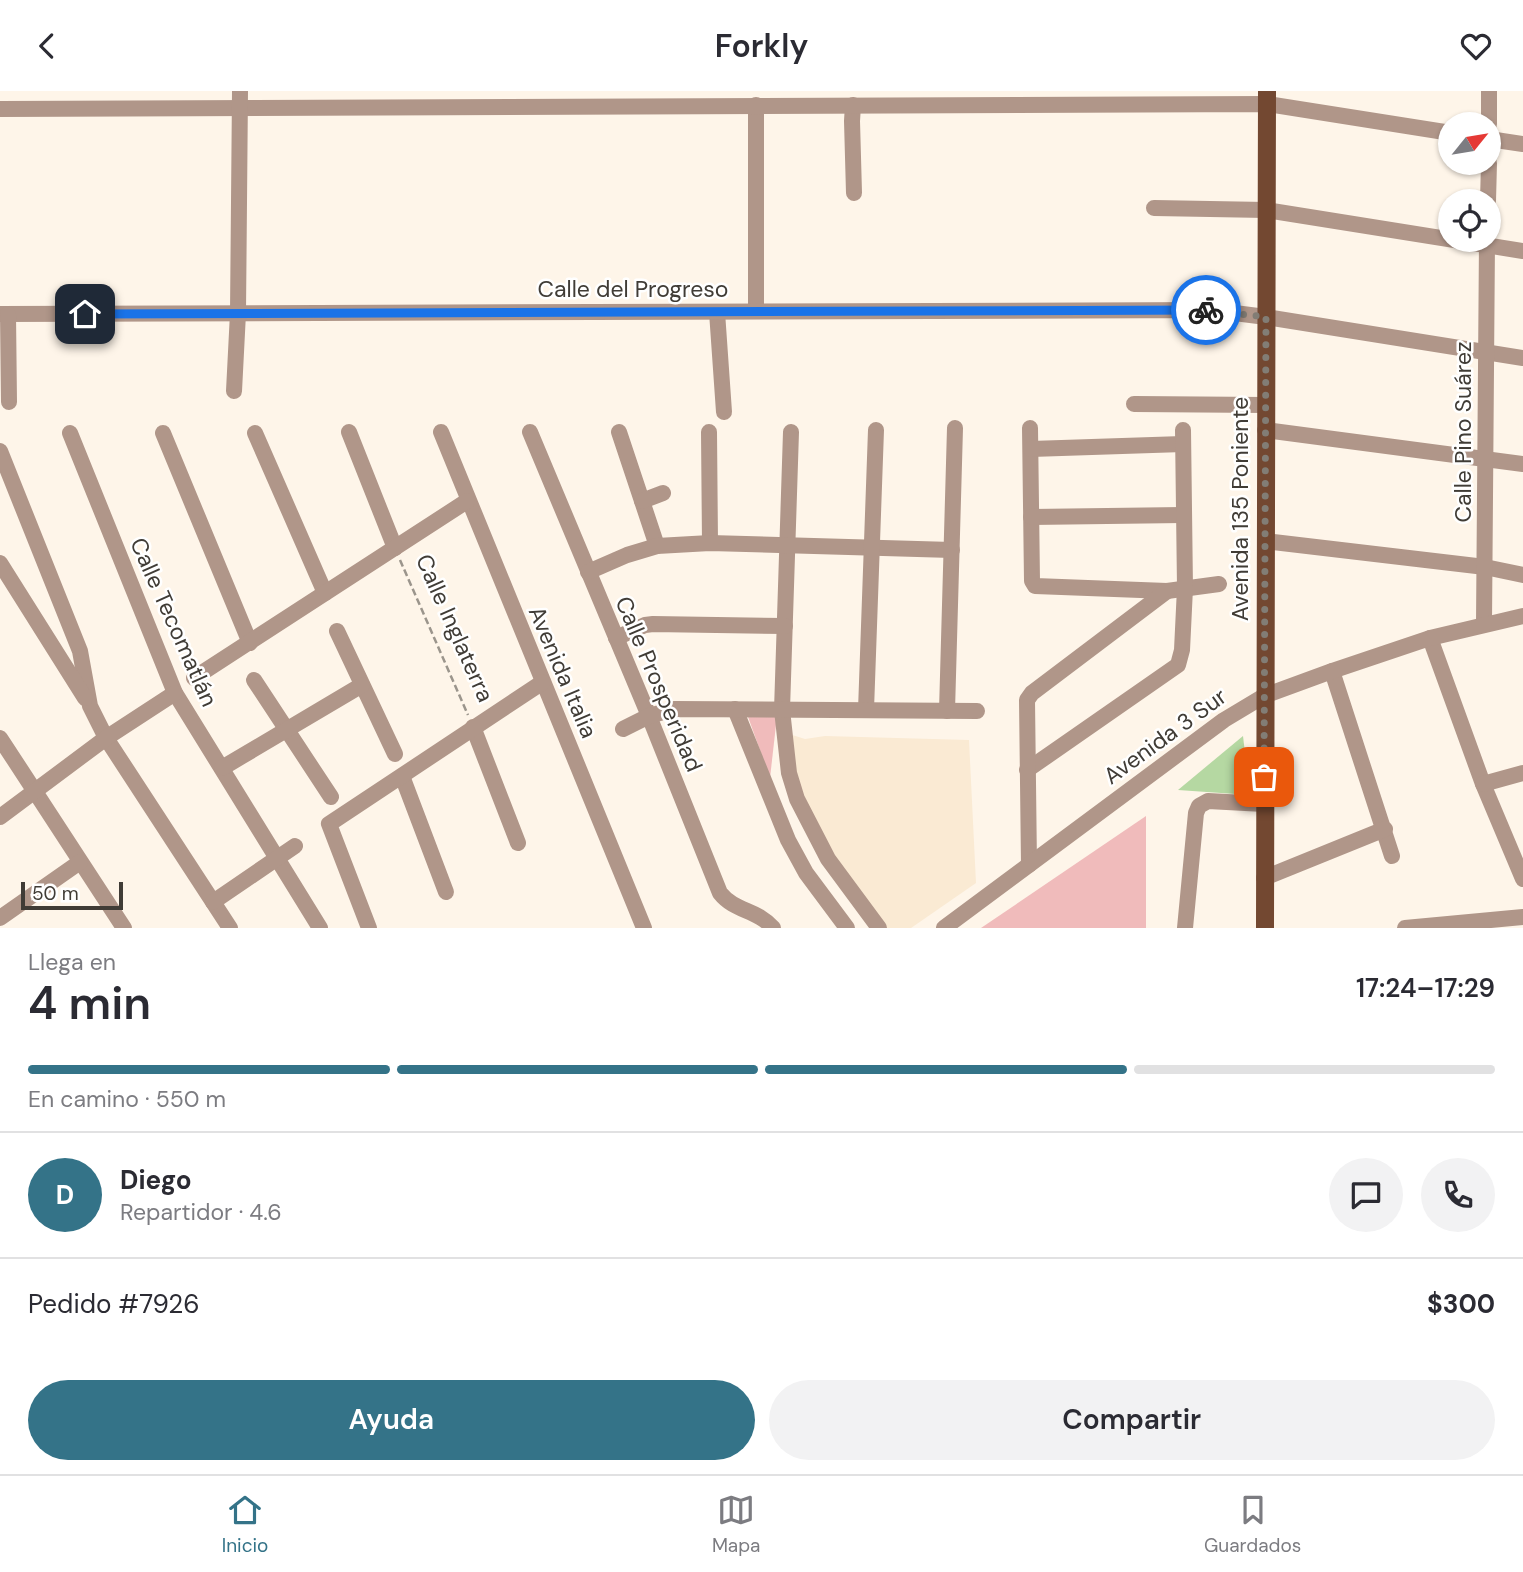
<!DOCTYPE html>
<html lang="es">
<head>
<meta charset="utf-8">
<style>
	:root { --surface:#fff; --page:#f2f2f3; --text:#2b2b33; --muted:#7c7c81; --line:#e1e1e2; --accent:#347388 }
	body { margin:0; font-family:"DM Sans",sans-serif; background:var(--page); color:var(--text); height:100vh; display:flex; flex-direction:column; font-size:26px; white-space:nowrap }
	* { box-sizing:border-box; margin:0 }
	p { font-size:23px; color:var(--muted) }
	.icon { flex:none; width:38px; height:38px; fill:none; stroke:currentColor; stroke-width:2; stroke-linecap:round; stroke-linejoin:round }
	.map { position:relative; height:837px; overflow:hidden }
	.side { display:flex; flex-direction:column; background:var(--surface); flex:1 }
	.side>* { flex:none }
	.needle { width:46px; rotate:60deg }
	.fabs { position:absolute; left:1438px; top:21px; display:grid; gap:14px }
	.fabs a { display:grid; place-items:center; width:63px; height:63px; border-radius:50%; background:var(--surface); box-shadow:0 2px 5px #0004; font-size:35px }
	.scale { position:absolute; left:21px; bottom:18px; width:102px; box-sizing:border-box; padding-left:7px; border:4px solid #403c36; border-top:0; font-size:19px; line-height:24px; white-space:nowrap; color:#403c36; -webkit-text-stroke:5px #fff; paint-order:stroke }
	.pin { position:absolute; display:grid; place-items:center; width:60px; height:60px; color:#fff; margin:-30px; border-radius:14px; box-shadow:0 4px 10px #0006 }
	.courier { position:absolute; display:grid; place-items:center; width:70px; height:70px; margin:-35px; border:5px solid #1a73e8; border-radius:50%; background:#fff; color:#222; box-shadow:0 2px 9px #0007 }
	.headline em { font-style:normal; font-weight:600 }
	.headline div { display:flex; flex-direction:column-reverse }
	.headline { display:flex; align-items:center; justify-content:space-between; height:119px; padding:0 28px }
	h1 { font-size:46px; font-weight:600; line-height:52px }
	.bar { display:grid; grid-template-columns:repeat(4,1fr); gap:10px 7px; align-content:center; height:84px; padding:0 28px }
	.bar i { height:9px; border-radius:5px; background:var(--line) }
	.bar .current { background:var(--accent) }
	.bar p { grid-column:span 4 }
	.line { display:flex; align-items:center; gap:18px; padding:0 28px; border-top:2px solid var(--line) }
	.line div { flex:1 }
	.round { display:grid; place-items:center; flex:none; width:74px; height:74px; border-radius:37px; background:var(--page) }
	.primary-button { display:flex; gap:14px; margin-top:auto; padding:14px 28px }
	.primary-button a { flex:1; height:80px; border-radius:42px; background:var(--accent); color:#fff; font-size:28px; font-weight:600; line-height:80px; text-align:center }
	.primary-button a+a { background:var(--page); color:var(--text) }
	header { display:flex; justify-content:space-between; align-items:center; height:91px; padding:0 28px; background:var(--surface); font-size:32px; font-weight:600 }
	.tab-bar { display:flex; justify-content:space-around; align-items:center; height:98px; border-top:2px solid var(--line); background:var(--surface); font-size:19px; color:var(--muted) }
	.tab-bar a { display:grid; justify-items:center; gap:4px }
	.tab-bar .current { color:var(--accent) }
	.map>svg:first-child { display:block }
	.built { fill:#faead3 }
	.green { fill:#f0bbbb }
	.water { fill:#b5d8a2 }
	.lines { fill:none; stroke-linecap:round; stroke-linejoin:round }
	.path { stroke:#9b958c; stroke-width:2.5; stroke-dasharray:7 3.5; stroke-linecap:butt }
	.minor { stroke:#b09689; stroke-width:16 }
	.major { stroke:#734831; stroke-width:18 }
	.done { stroke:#827d75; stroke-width:7; stroke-dasharray:0 12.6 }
	.route { stroke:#1a73e8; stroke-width:9 }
	.labels { text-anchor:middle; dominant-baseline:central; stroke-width:5; stroke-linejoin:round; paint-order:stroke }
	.street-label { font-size:23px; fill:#403c36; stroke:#fff }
</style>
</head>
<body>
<header><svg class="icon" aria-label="back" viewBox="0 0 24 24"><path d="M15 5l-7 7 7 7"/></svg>Forkly<svg class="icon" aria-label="heart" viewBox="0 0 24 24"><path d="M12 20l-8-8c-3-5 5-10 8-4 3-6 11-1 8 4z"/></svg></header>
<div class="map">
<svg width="1523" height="837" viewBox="0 0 1523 837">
	<rect width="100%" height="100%" fill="#fef5e9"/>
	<path class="built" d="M786,642L805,648L825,645L969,649L976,792L911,837H881L803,722Z"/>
	<g class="green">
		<path d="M747,623L777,625L770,687Z"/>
		<path d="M1146,725V837H981Z"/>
	</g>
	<path class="water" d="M1243,645L1250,704L1178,699Z"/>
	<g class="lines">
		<path class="path" d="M400,469L468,624"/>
		<g class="minor">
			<path d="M1489,0V33"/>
			<path d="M756,14V220"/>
			<path d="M853,14L852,30L854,102"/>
			<path d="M0,18L1267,13L1451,42"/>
			<path d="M1489,48L1523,53"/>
			<path d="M1488,110L1489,72"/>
			<path d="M1154,117L1266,119L1523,160"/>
			<path d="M717,221L724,321"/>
			<path d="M0,223L1211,219L1266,226L1523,267"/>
			<path d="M8,223L9,311"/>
			<path d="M234,300L238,222L240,0"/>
			<path d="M1134,313L1265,314"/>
			<path d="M1030,337L1032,490L1035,495L1167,500L1219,493"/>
			<path d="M1265,339L1523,373"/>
			<path d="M349,341L395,457"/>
			<path d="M441,341L644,837"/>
			<path d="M530,341L649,625L720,802C735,821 757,818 773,837"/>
			<path d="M619,341L657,455"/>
			<path d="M709,341L710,452"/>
			<path d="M791,341L782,619L789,682L797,708L828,768L879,837"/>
			<path d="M70,342L175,602L320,837"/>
			<path d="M163,342L250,552"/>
			<path d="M255,342L325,502"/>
			<path d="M1031,358L1183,353"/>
			<path d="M0,360L80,560L90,615L106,647L230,837"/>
			<path d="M642,410L663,402"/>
			<path d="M1031,426L1183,424"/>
			<path d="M1265,450L1485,476L1523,484"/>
			<path d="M0,472L85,607"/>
			<path d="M588,481L627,464L657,455L710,452L952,459"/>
			<path d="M1484,533L1487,149"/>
			<path d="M337,540L395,663"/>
			<path d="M616,547L645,534L653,533L785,535"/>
			<path d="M1430,547L1483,693L1523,788"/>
			<path d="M1332,580L1392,765"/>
			<path d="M194,587L467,410"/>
			<path d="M254,589L331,706"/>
			<path d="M735,618L788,749L806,782L847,837"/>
			<path d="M866,619L876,339"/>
			<path d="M947,620L955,337"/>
			<path d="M473,636L518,752"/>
			<path d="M623,638L649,625L674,618L977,620"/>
			<path d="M0,647L124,837"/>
			<path d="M222,677L362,594"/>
			<path d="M1027,679L1178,574L1182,559L1185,497L1183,339"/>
			<path d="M402,685L446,801"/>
			<path d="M1483,693L1523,682"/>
			<path d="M0,726L106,647L175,602"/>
			<path d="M1029,774L1027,609L1032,602L1167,500"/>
			<path d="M1264,787L1385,738"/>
			<path d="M213,811L295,755"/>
			<path d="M0,827L80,771"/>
			<path d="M369,837L329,733L543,591"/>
			<path d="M944,837L1224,629L1264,605L1332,580L1430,547L1523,525"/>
			<path d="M1185,837L1196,722L1199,715L1208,710L1264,713"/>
			<path d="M1405,837L1523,826"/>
		</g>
		<path class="major" d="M1265,837L1267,0"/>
	</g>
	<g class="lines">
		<path class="done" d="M1206,219L1266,226L1264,686"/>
		<path class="route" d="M85,223L1206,219"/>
	</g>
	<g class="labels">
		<g class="street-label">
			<text x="633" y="198">Calle del Progreso</text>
			<text transform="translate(1463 341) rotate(-90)">Calle Pino Suárez</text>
			<text transform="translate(1240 418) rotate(-90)">Avenida 135 Poniente</text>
			<text transform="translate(174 531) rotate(66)">Calle Tecomatlán</text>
			<text transform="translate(455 537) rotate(66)">Calle Inglaterra</text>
			<text transform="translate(563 581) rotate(67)">Avenida Italia</text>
			<text transform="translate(659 593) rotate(67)">Calle Prosperidad</text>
			<text transform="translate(1165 645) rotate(-36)">Avenida 3 Sur</text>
		</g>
	</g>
</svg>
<div class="fabs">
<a><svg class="needle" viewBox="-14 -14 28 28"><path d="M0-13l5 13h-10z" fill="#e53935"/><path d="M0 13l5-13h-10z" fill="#7c7c81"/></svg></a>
<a><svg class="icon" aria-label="locate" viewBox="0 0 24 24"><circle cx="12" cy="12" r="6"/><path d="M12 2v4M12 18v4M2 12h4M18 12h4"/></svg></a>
</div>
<div class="scale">50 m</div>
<div class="pin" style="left:1264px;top:686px;background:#ea580c"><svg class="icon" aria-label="bag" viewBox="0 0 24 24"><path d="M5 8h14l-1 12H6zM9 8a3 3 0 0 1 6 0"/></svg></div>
<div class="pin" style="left:85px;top:223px;background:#1f2937"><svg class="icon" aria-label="home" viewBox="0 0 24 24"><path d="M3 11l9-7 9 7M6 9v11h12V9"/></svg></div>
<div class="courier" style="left:1206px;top:219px"><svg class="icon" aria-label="bike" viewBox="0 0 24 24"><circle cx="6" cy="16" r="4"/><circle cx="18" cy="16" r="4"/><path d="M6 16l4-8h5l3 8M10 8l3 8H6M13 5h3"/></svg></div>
</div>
<section class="side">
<div class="headline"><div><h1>4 min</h1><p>Llega en</p></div><em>17:24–17:29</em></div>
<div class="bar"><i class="current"></i><i class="current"></i><i class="current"></i><i></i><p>En camino · 550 m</p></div>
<div class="line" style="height:126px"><b class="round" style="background:var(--accent);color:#fff">D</b><div><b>Diego</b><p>Repartidor · 4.6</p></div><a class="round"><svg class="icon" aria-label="chat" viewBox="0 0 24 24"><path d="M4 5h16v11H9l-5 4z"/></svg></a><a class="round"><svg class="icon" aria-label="phone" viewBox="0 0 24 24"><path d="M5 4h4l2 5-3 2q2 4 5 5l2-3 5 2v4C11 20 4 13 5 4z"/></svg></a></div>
<div class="line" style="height:91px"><div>Pedido #7926</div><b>$300</b></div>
<div class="primary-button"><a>Ayuda</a><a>Compartir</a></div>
</section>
<nav class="tab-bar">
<a class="current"><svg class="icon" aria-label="home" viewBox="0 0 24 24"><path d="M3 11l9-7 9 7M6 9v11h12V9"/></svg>Inicio</a>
<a><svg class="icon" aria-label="map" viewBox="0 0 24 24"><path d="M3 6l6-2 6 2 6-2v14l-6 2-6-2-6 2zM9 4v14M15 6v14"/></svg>Mapa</a>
<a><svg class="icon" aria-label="saved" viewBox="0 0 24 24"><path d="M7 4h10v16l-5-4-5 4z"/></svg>Guardados</a>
</nav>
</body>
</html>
